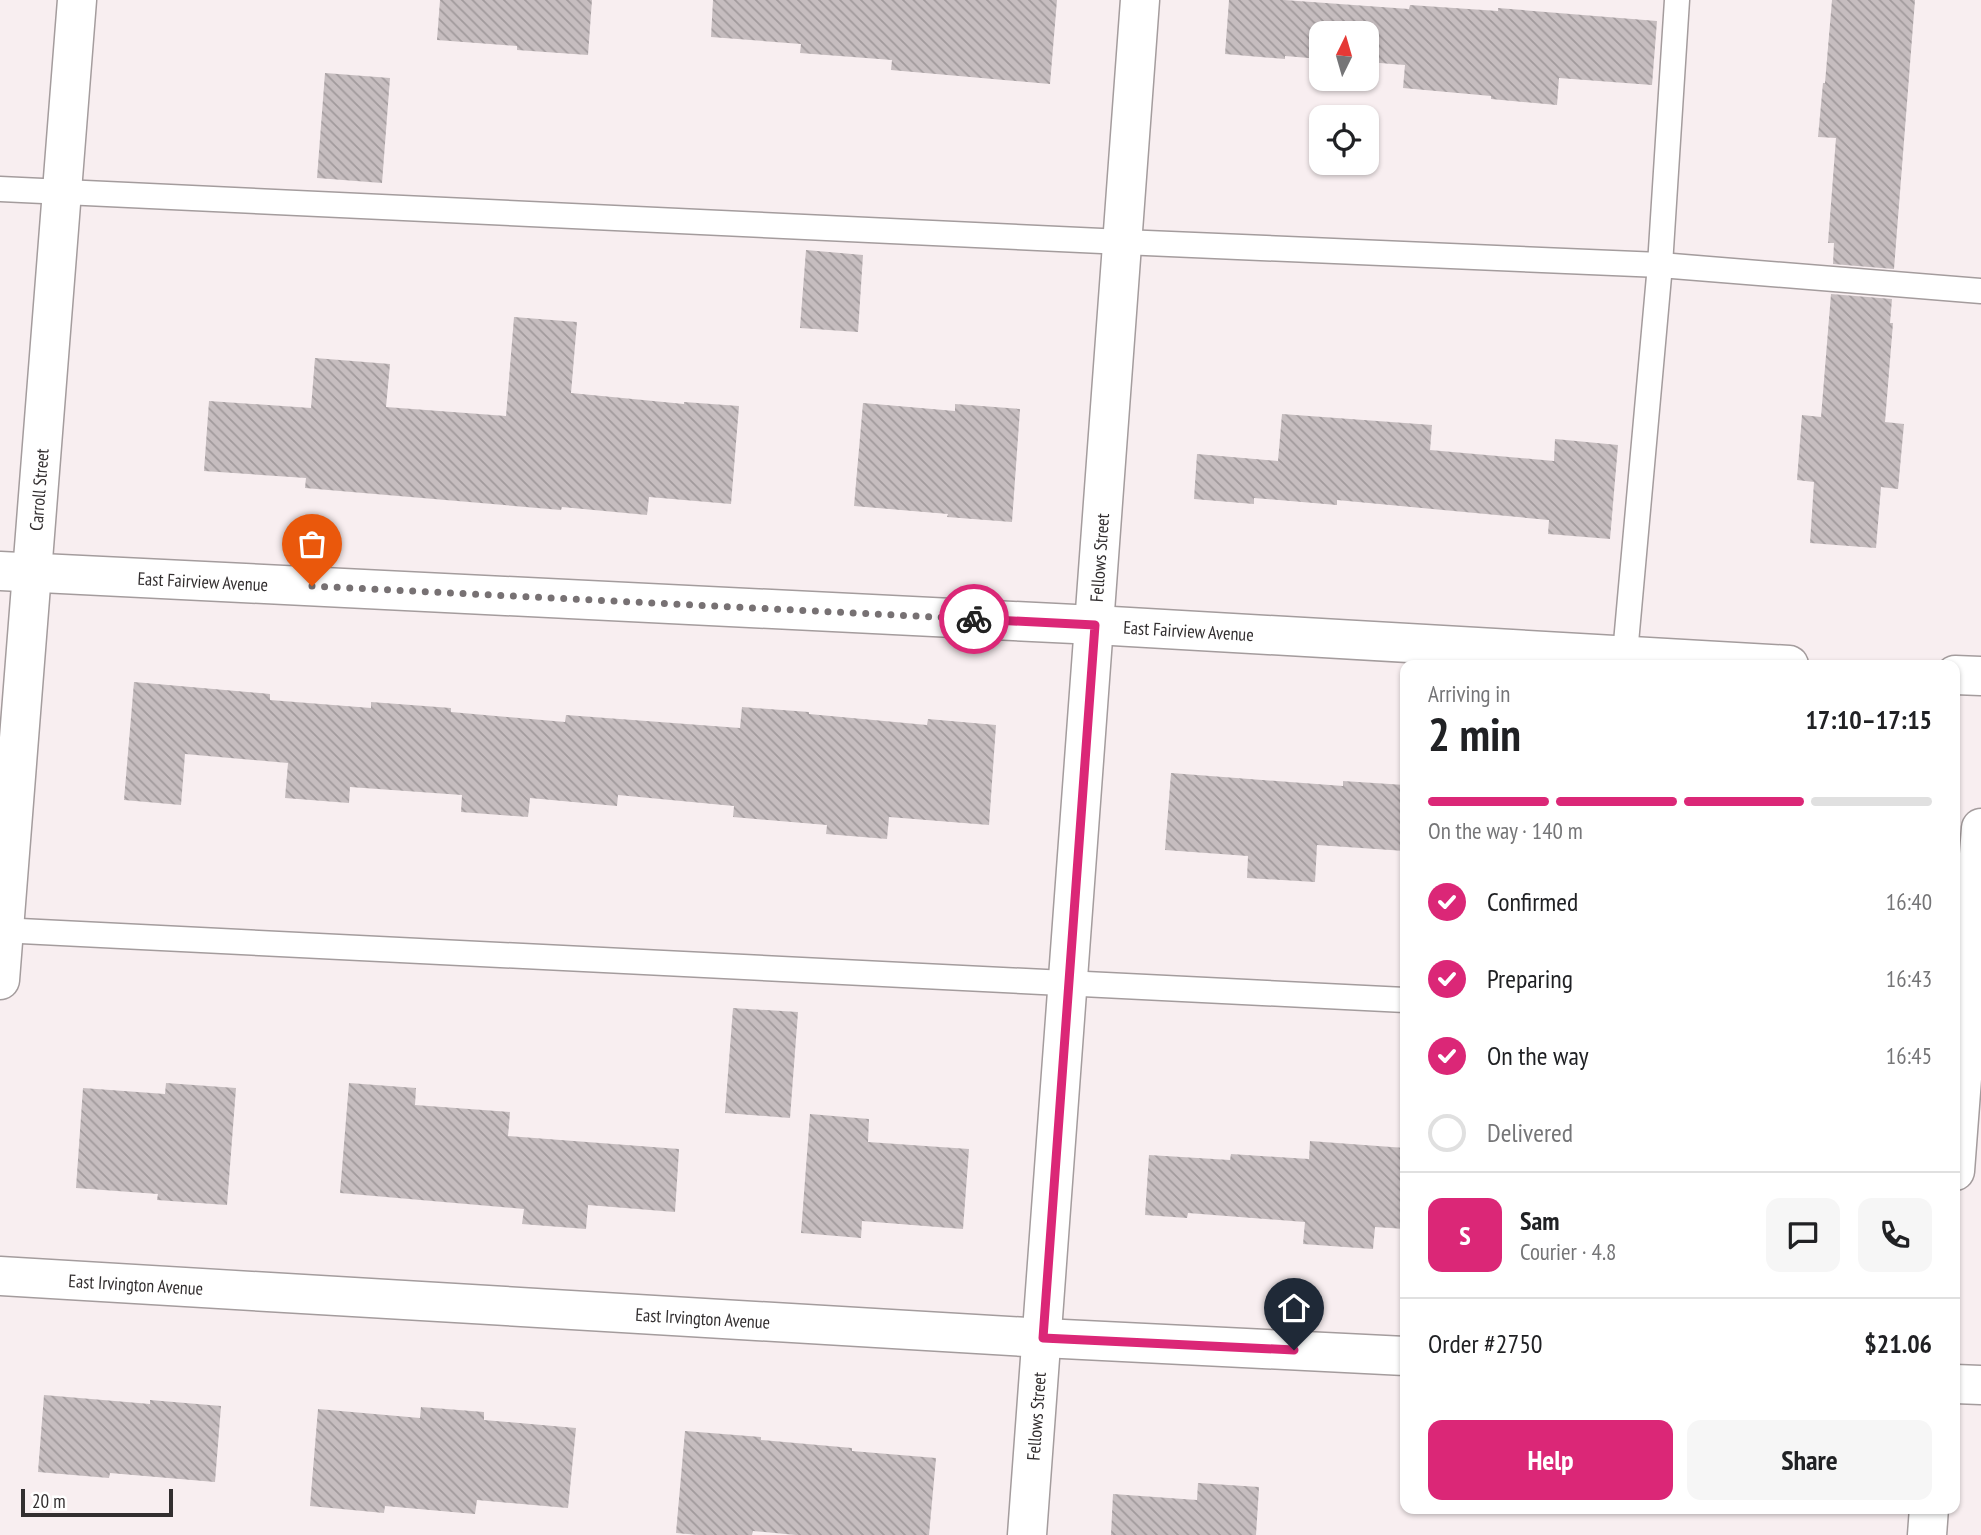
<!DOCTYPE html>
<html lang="en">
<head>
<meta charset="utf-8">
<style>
	:root { --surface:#fff; --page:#f6f6f6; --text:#202124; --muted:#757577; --line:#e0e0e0; --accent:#db2777 }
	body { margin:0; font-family:"PT Sans Narrow",sans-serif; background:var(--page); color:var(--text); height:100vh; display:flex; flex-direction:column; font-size:26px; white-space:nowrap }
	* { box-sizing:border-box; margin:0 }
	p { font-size:23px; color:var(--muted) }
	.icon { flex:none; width:38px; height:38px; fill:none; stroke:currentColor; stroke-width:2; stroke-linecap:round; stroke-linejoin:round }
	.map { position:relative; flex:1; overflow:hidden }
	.details { position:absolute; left:1400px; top:660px; width:560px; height:854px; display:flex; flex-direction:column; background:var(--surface); border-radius:14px; box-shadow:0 2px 5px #0004 }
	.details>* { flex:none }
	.needle { width:46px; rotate:5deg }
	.fabs { position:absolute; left:1309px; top:21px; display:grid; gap:14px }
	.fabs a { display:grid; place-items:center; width:70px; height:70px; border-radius:14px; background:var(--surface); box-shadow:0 2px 5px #0004; font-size:35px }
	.scale { position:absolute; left:21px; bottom:18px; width:152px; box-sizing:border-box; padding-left:7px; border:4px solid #322e2f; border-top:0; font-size:19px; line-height:24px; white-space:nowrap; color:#322e2f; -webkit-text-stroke:5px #fff; paint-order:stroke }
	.pin { position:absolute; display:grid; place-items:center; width:60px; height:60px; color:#fff; margin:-72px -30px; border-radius:50% 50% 50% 0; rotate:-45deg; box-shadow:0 0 7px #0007 }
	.pin .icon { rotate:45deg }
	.courier { position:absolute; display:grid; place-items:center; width:70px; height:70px; margin:-35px; border:5px solid #db2777; border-radius:50%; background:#fff; color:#222; box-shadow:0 2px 9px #0007 }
	.overview em { font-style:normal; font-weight:700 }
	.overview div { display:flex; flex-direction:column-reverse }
	.overview { display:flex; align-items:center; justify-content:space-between; height:119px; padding:0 28px }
	h1 { font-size:46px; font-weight:700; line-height:52px }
	.bar { display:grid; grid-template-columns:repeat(4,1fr); gap:10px 7px; align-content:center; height:84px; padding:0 28px }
	.bar i { height:9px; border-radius:5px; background:var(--line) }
	.bar .current { background:var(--accent) }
	.bar p { grid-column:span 4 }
	.line { display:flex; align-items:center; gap:18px; padding:0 28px; border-top:2px solid var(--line) }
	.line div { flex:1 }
	.round { display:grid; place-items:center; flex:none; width:74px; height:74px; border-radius:14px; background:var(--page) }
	ol { padding:0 28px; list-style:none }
	li { display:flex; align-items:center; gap:21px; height:77px }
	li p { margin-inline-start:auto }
	li .icon { padding:7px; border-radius:50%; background:var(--accent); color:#fff; stroke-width:4 }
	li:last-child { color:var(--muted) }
	li i { width:38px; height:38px; border:4px solid var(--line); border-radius:50% }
	.button { display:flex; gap:14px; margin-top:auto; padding:14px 28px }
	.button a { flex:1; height:80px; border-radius:14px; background:var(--accent); color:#fff; font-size:28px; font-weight:700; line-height:80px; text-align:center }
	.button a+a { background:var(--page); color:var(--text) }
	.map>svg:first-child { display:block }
	.building { fill:url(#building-back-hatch) }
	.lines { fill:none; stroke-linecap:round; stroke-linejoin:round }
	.lane-casing { stroke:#a49c9d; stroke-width:27 }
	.street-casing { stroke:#a49c9d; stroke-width:41 }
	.secondary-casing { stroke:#a49c9d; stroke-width:41 }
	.lane { stroke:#fff; stroke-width:24 }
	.street { stroke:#fff; stroke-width:38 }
	.secondary { stroke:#fff; stroke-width:38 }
	.done { stroke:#777173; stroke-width:7; stroke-dasharray:0 12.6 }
	.route { stroke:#db2777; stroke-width:9 }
	.labels { text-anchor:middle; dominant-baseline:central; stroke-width:7; stroke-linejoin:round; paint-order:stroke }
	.street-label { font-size:18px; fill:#322e2f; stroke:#fff }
</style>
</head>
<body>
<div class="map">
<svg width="1981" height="1535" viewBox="0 0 1981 1535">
	<defs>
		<pattern id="building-back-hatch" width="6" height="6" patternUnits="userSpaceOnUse" patternTransform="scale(1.75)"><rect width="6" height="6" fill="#c6bdbf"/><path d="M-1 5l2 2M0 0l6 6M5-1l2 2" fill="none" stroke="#a19a9c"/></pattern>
	</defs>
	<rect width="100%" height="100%" fill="#f8eef0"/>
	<g class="building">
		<path d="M440,0H592L588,55L517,50V46L437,40Z"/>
		<path d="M713,0H1057L1050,84L891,70L892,60L800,53L801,44L711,37Z"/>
		<path d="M1229,0H1284L1409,9L1410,5L1498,11V8L1657,21L1652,85L1559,78L1557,105L1491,99V96L1403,88L1405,65L1367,62V33H1321V59L1285,56V59L1225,54Z"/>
		<path d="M1832,0H1915L1894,269L1833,264L1834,243H1828L1836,138L1818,137L1823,83H1825Z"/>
		<path d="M325,73L390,78L382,183L317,178Z"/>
		<path d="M806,250L863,255L858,332L800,328Z"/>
		<path d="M1831,294L1892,299L1890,323H1893L1885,422L1904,424L1898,489L1881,487L1876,548L1810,543L1814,482L1797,480L1802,415L1821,417Z"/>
		<path d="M514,317L577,322L571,393L684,404V402L739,406L731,504L649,497L647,515L562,507L561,510L305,488L306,478L204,471L209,401L311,408L315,358L390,364L386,407L506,416Z"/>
		<path d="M863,403L955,411V404L1020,409L1012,522L947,517L948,514L854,506Z"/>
		<path d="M1282,414L1432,425L1430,450L1554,461L1555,439L1618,445L1610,539L1548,534L1549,520L1337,500V505L1254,498V504L1194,499L1197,454L1278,461Z"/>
		<path d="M134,682L270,694V700L371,708V702L451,708V712L565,722L566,715L740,728L742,707L809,712V714L927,725L928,719L996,725L989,825L889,817L887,839L826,834L827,825L733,817L734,806L618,795L617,806L530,798L528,817L461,812L462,795L350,787L349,803L285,798L288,763L185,754L181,805L124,800Z"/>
		<path d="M1171,773L1343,786V781L1405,785V851L1317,845L1315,882L1247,878L1248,856L1165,850Z"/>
		<path d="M733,1008L798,1012L790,1118L725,1113Z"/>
		<path d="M166,1083L236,1088L227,1205L157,1200L158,1194L76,1188L83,1088L165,1094Z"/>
		<path d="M349,1083L416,1088L415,1105L510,1112L508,1136L679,1149L675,1212L588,1205L586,1229L522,1224L524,1209L340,1193Z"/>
		<path d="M810,1114L869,1119L868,1142L969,1149L963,1229L862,1221L861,1238L801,1233Z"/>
		<path d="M1310,1141L1405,1148V1229L1375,1227L1373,1249L1303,1244L1305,1222L1188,1213L1187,1218L1145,1215L1149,1155L1230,1160L1231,1154L1309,1159Z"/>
		<path d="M44,1395L150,1404V1400L221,1406L215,1482L110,1473L109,1478L38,1472Z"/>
		<path d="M421,1407L484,1412V1420L576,1428L568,1508L477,1500L475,1514L385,1506L384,1513L310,1506L318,1409L420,1418Z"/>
		<path d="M685,1431L761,1437V1440L852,1448V1451L936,1458L929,1535H796L753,1531L752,1535H699L676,1533Z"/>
		<path d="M1198,1483L1259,1487L1256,1535H1111L1113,1494L1197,1500Z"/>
	</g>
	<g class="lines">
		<g class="lane-casing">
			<g id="lane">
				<path d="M0,189L1123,242L1660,265L1981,291"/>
				<path d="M1624,665L1660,265L1677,0"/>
				<path d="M0,930L1405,1000"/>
			</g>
		</g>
		<g class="street-casing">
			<g id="street">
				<path id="s1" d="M0,571L1095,625L1789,665"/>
				<path d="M1955,675L1981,676"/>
				<path id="s2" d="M0,980L77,0"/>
				<path d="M1955,1171L1981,828"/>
				<path id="s3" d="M0,1276L1043,1338L1405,1356"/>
				<path d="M1955,1384L1981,1385"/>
				<path d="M1927,1535L1929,1508"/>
			</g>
		</g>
		<g class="secondary-casing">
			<g id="secondary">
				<path id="s4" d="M1027,1535L1140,0"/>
			</g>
		</g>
		<use href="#lane" class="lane"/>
		<use href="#street" class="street"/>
		<use href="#secondary" class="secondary"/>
	</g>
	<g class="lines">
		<path class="done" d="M312,586L974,619"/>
		<path class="route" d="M974,619L1095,625L1043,1338L1294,1350"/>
	</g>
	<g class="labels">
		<g class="street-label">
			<text stroke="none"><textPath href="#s2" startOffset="492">Carroll Street</textPath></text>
			<text stroke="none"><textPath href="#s4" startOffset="980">Fellows Street</textPath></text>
			<text stroke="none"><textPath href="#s1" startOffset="203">East Fairview Avenue</textPath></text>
			<text stroke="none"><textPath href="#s1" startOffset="1190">East Fairview Avenue</textPath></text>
			<text stroke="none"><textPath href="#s3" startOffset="136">East Irvington Avenue</textPath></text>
			<text stroke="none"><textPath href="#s3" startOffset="704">East Irvington Avenue</textPath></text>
			<text stroke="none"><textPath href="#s4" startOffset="119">Fellows Street</textPath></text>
		</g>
	</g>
</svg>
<div class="fabs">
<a><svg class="needle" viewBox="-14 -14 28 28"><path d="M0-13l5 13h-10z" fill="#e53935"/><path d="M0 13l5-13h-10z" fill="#757577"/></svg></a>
<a><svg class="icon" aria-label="locate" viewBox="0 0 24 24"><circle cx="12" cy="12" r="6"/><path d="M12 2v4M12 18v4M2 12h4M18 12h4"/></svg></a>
</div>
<div class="scale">20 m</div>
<div class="pin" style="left:312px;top:586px;background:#ea580c"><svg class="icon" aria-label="bag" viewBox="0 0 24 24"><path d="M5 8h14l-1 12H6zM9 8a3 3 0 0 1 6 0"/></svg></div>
<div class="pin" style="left:1294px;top:1350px;background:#1f2937"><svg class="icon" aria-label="home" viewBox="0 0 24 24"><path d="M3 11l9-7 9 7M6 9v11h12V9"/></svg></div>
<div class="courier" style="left:974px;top:619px"><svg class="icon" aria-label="bike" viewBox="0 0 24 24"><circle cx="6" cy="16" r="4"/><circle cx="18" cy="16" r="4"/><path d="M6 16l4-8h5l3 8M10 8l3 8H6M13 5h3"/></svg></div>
<section class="details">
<div class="overview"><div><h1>2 min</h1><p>Arriving in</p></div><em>17:10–17:15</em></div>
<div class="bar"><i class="current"></i><i class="current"></i><i class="current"></i><i></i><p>On the way · 140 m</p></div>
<ol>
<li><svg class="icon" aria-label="check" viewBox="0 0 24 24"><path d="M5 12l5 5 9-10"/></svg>Confirmed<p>16:40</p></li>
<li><svg class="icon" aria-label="check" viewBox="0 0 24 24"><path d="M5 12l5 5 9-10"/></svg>Preparing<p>16:43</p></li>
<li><svg class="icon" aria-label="check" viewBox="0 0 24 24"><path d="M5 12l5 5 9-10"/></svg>On the way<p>16:45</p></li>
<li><i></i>Delivered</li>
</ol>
<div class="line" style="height:126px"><b class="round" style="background:var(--accent);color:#fff">S</b><div><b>Sam</b><p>Courier · 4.8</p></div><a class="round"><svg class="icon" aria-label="chat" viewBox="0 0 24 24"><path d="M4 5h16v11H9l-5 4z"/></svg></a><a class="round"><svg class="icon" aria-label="phone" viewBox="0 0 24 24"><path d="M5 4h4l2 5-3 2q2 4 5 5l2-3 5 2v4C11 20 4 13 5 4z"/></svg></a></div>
<div class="line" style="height:91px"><div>Order #2750</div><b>$21.06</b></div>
<div class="button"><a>Help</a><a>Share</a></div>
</section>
</div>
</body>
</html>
